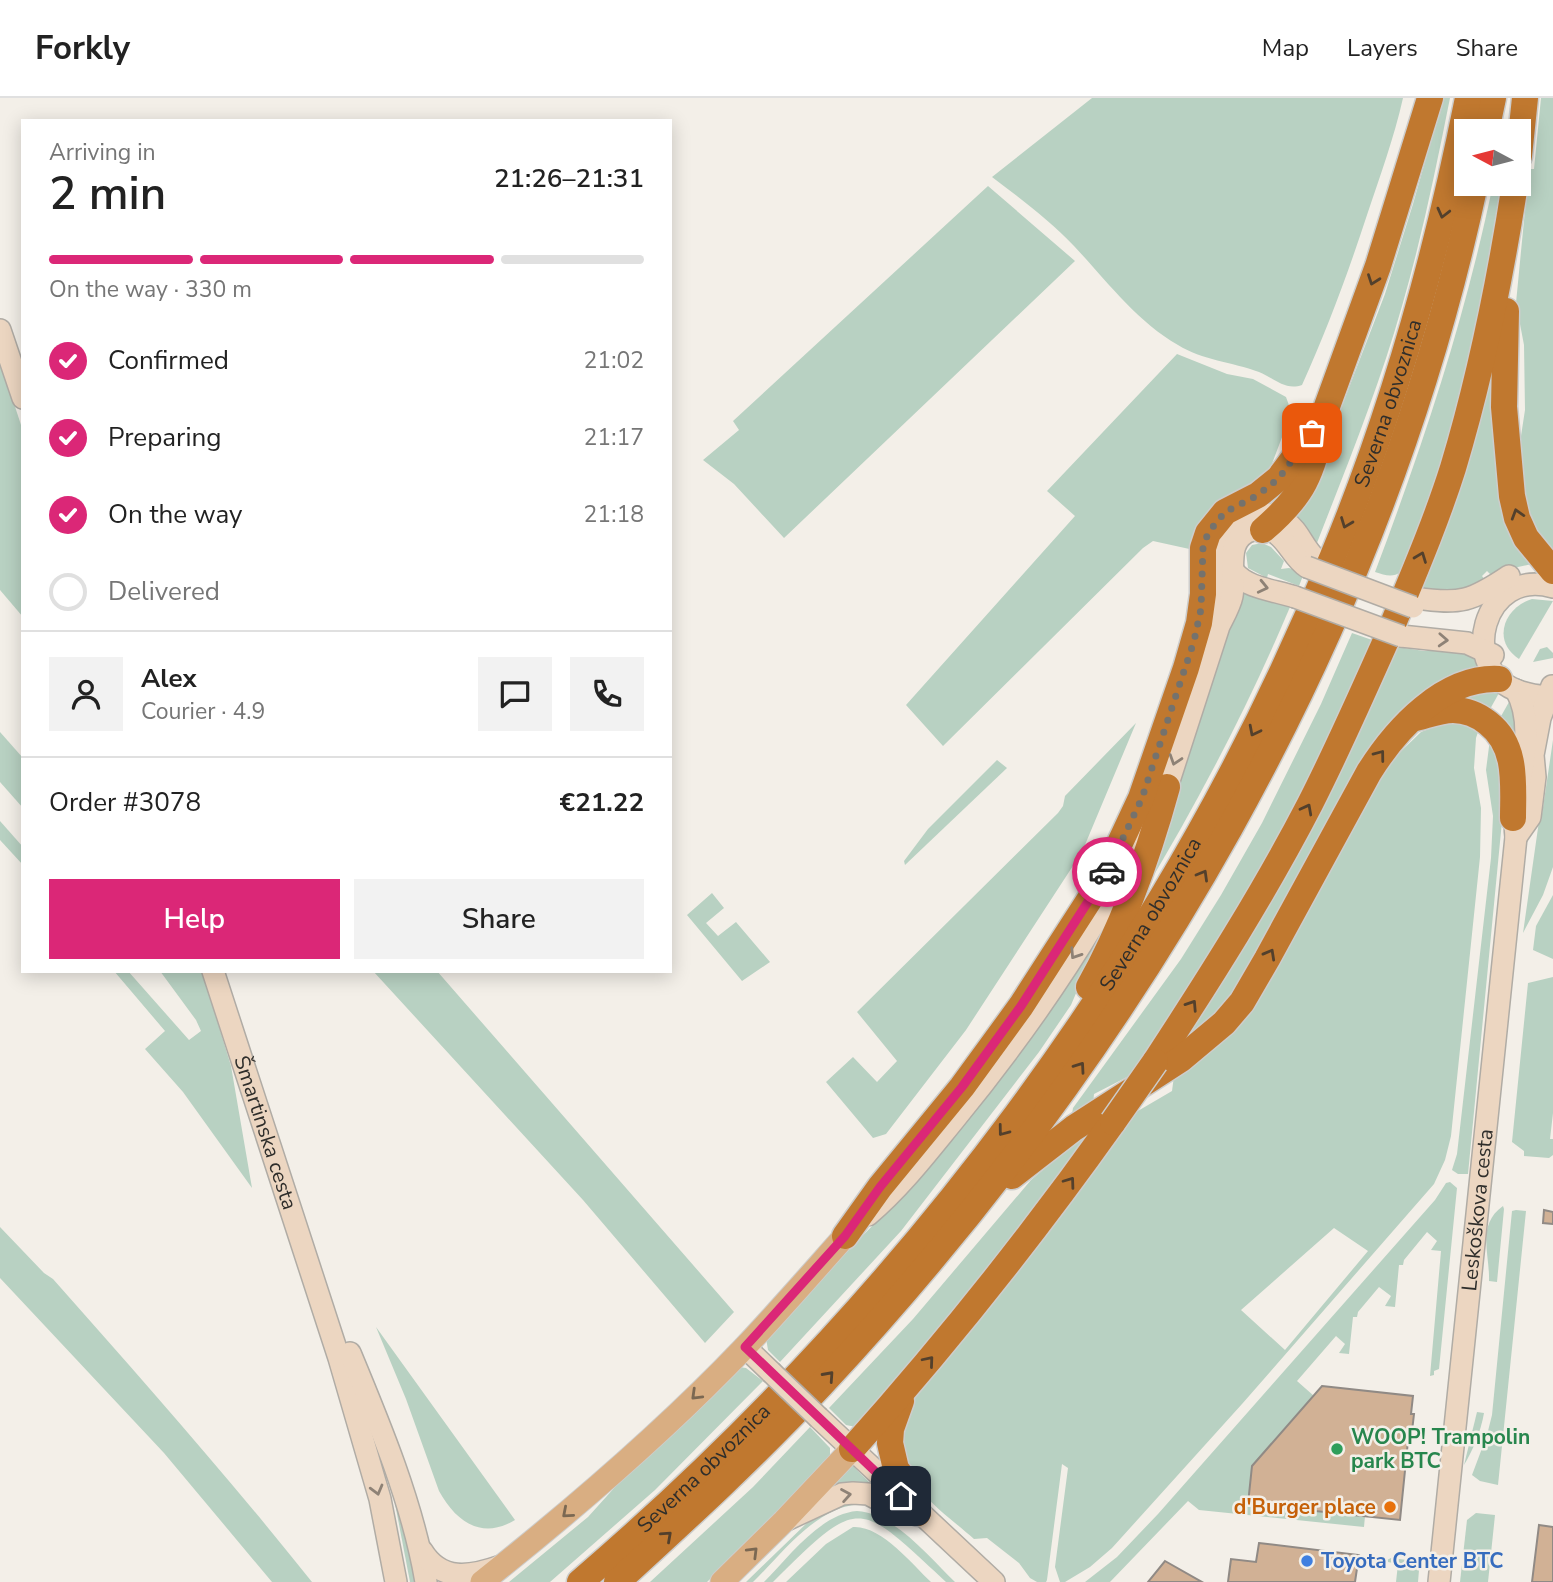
<!DOCTYPE html>
<html lang="en">
<head>
<meta charset="utf-8">
<style>
	:root { --surface:#fff; --page:#f2f2f2; --text:#222; --muted:#767676; --line:#e0e0e0; --accent:#db2777 }
	body { margin:0; font-family:"Nunito Sans",sans-serif; background:var(--page); color:var(--text); height:100vh; display:flex; flex-direction:column; font-size:26px; white-space:nowrap }
	* { box-sizing:border-box; margin:0 }
	p { font-size:23px; color:var(--muted) }
	.icon { flex:none; width:38px; height:38px; fill:none; stroke:currentColor; stroke-width:2; stroke-linecap:round; stroke-linejoin:round }
	.map { position:relative; flex:1; overflow:hidden }
	.sheet { position:absolute; left:21px; top:21px; width:651px; height:854px; display:flex; flex-direction:column; background:var(--surface); border-radius:0px; box-shadow:0 4px 18px #0003 }
	.sheet>* { flex:none }
	.needle { width:46px; rotate:277deg }
	.buttons { position:absolute; left:1454px; top:21px; display:grid; gap:14px }
	.buttons a { display:grid; place-items:center; width:77px; height:77px; border-radius:0px; background:var(--surface); box-shadow:0 4px 18px #0003; font-size:35px }
	.pin { position:absolute; display:grid; place-items:center; width:60px; height:60px; color:#fff; margin:-30px; border-radius:14px; box-shadow:0 4px 10px #0006 }
	.courier { position:absolute; display:grid; place-items:center; width:70px; height:70px; margin:-35px; border:5px solid #db2777; border-radius:50%; background:#fff; color:#222; box-shadow:0 2px 9px #0007 }
	.head em { font-style:normal; font-weight:600 }
	.head div { display:flex; flex-direction:column-reverse }
	.head { display:flex; align-items:center; justify-content:space-between; height:119px; padding:0 28px }
	h1 { font-size:46px; font-weight:600; line-height:52px }
	.bar { display:grid; grid-template-columns:repeat(4,1fr); gap:10px 7px; align-content:center; height:84px; padding:0 28px }
	.bar i { height:9px; border-radius:5px; background:var(--line) }
	.bar .selected { background:var(--accent) }
	.bar p { grid-column:span 4 }
	.line { display:flex; align-items:center; gap:18px; padding:0 28px; border-top:2px solid var(--line) }
	.line div { flex:1 }
	.round { display:grid; place-items:center; flex:none; width:74px; height:74px; border-radius:0px; background:var(--page) }
	ol { padding:0 28px; list-style:none }
	li { display:flex; align-items:center; gap:21px; height:77px }
	li p { margin-inline-start:auto }
	li .icon { padding:7px; border-radius:50%; background:var(--accent); color:#fff; stroke-width:4 }
	li:last-child { color:var(--muted) }
	li i { width:38px; height:38px; border:4px solid var(--line); border-radius:50% }
	.cta { display:flex; gap:14px; margin-top:auto; padding:14px 28px }
	.cta a { flex:1; height:80px; border-radius:0px; background:var(--accent); color:#fff; font-size:28px; font-weight:600; line-height:80px; text-align:center }
	.cta a+a { background:var(--page); color:var(--text) }
	header { display:flex; align-items:center; gap:42px; box-sizing:border-box; height:98px; padding:0 35px; background:var(--surface); border-bottom:2px solid var(--line) }
	header strong { font-size:33px }
	nav { display:flex; gap:38px; margin-inline-start:auto; font-size:24px }
	.map>svg:first-child { display:block }
	.green { fill:#b8d1c2; fill-rule:evenodd }
	.building { fill:#d1b195; stroke:#908a85; stroke-width:2 }
	.lines { fill:none; stroke-linecap:round; stroke-linejoin:round }
	.secondary-casing { stroke:#b0aca5; stroke-width:24 }
	.primary-casing { stroke:#cdcdcc; stroke-width:25 }
	.highway-casing { stroke:#cdcdcc; stroke-width:29 }
	.secondary { stroke:#ecd6c1; stroke-width:21 }
	.primary { stroke:#d9ae82; stroke-width:23 }
	.highway { stroke:#c0782f; stroke-width:26 }
	.secondary-bridge-casing { stroke:#b0aca5; stroke-width:24; stroke-linecap:butt }
	.highway-bridge-casing { stroke:#cdcdcc; stroke-width:29; stroke-linecap:butt }
	.secondary-bridge { stroke:#ecd6c1; stroke-width:21 }
	.highway-bridge { stroke:#c0782f; stroke-width:26 }
	.oneway { stroke:#53402c }
	.oneway2 { stroke:#8e8276 }
	.oneway3 { stroke:#7b6852 }
	.done { stroke:#74726d; stroke-width:7; stroke-dasharray:0 12.6 }
	.route { stroke:#db2777; stroke-width:9 }
	.leisure-dot { fill:#2e9e5b; stroke:#f3efe8; stroke-width:2.5 }
	.food-dot { fill:#e8710a; stroke:#f3efe8; stroke-width:2.5 }
	.shop-dot { fill:#3f7fe0; stroke:#f3efe8; stroke-width:2.5 }
	.labels { text-anchor:middle; dominant-baseline:central; stroke-width:5; stroke-linejoin:round; paint-order:stroke }
	.street-label { font-size:21px; fill:#2f2e2b; stroke:#f3efe8 }
	.leisure-label { font-size:21px; font-weight:bold; fill:#27864d; stroke:#f3efe8; text-anchor:start }
	.food-label { font-size:21px; font-weight:bold; fill:#c56008; stroke:#f3efe8; text-anchor:end }
	.shop-label { font-size:21px; font-weight:bold; fill:#366cbe; stroke:#f3efe8; text-anchor:start }
</style>
</head>
<body>
<header>
<strong>Forkly</strong>
<nav><a>Map</a><a>Layers</a><a>Share</a></nav>
</header>
<div class="map">
<svg width="1553" height="1484" viewBox="0 0 1553 1484">
	<rect width="100%" height="100%" fill="#f3efe8"/>
	<g class="green">
		<path d="M1092,0H1403C1394,40 1380,78 1367,117C1348,175 1327,232 1302,287C1285,293 1274,280 1259,274C1232,264 1202,262 1178,247C1136,223 1106,182 1074,148C1049,122 1021,101 992,79Z"/>
		<path d="M1443,0H1450C1436,70 1422,139 1402,208C1379,290 1346,370 1315,450L1290,416L1318,370L1385,196L1413,106Z"/>
		<path d="M1541,0H1553V459L1524,411L1519,351L1525,312L1524,247L1516,205L1529,71H1534Z"/>
		<path d="M1493,86H1507L1496,154L1442,370L1401,474C1392,480 1385,477 1375,474C1424,344 1465,221 1493,86Z"/>
		<path d="M988,88L1075,163L784,440L734,386L703,362L739,332L733,323Z"/>
		<path d="M1177,256L1227,276L1253,281L1286,299L1290,310V318L1270,371L1194,452L1153,443L1143,450L943,648L906,607L1075,418L1047,393Z"/>
		<path d="M0,263L23,333V519L0,492Z"/>
		<path d="M1492,265L1532,466L1518,469L1492,478L1487,473L1482,478L1486,483L1451,495L1421,490Z"/>
		<path d="M1262,445L1271,449L1284,463L1281,471L1289,470L1304,475L1299,488L1268,476L1267,480L1248,470L1246,455L1252,447Z"/>
		<path d="M1241,495L1290,509C1248,609 1198,704 1142,797Z"/>
		<path d="M1532,501L1553,503L1519,561C1492,544 1503,510 1532,501Z"/>
		<path d="M1352,535L1375,543L1340,622L1256,782L1133,976L1094,996L1093,1007L1072,1016L1073,1010L1181,861L1221,797L1262,725L1321,606Z"/>
		<path d="M1398,549L1424,553H1457L1464,555L1465,553L1476,562L1482,571L1391,623C1363,653 1345,691 1326,727C1295,784 1268,847 1230,900C1215,920 1195,936 1177,953L1350,653Z"/>
		<path d="M1547,549L1553,555V560L1533,564L1540,551Z"/>
		<path d="M1488,591L1499,595L1489,613L1456,599Z"/>
		<path d="M1509,604L1514,619L1518,644L1500,620Z"/>
		<path d="M1452,622L1479,631L1476,640L1474,670L1481,710L1480,759L1451,1038L1445,1062L1434,1086L1242,1306L1112,1450L1090,1469L1065,1484H1060L1055,1469L1068,1370L1062,1366L1047,1482L1046,1484H1037L1030,1480L1019,1465L987,1440L974,1441C946,1416 901,1387 899,1346C899,1334 909,1311 913,1299L1131,1017L1172,993L1174,978L1205,956L1391,663L1421,634ZM1334,1130L1368,1153L1285,1252L1241,1212Z"/>
		<path d="M1136,625L1082,754L966,932L886,1036L873,1040L826,984L853,959L877,984L897,963L857,914L1058,715L1063,708L1065,698Z"/>
		<path d="M0,634L23,660V710L0,684Z"/>
		<path d="M1490,641L1497,650L1505,692L1468,1076H1458L1452,1072L1457,1056L1491,760L1493,718L1486,672Z"/>
		<path d="M1553,642V769L1543,797L1523,835L1539,723H1541Z"/>
		<path d="M997,662L1007,670L905,767L904,763L928,731Z"/>
		<path d="M0,723L23,749V767L0,742Z"/>
		<path d="M712,795L724,810L706,825L718,838L736,824L770,864L742,883L687,817Z"/>
		<path d="M1553,797V861L1533,852L1536,828Z"/>
		<path d="M1109,818L1071,907L1039,954L901,1133L780,1264L768,1252L766,1240L783,1219L878,1122Z"/>
		<path d="M114,873H128L189,942L201,933L196,922L160,873H202L231,968L252,1090L183,994L145,951L165,933Z"/>
		<path d="M373,873H437L734,1214L705,1245L583,1102Z"/>
		<path d="M1553,879V1015L1550,1041H1553V1057L1549,1060L1524,1058V1053L1512,1044L1528,885Z"/>
		<path d="M1091,1031L1090,1036L973,1191L856,1329L846,1327L829,1310L913,1221L1031,1082Z"/>
		<path d="M1450,1084L1457,1090L1439,1271L1434,1273V1277L1430,1278L1441,1153L1431,1152L1437,1143L1427,1134L1404,1162L1403,1167H1399L1395,1209L1385,1208L1391,1198L1379,1189L1358,1214L1357,1219H1353L1349,1256L1339,1255L1345,1246L1336,1238L1297,1283L1314,1298L1252,1368L1248,1406L1365,1418L1364,1429L1199,1412L1188,1403L1110,1484H1085L1117,1459L1158,1416L1435,1102L1446,1085Z"/>
		<path d="M1503,1108L1504,1111L1497,1184L1489,1183C1490,1156 1476,1127 1503,1108Z"/>
		<path d="M1516,1112L1526,1113L1498,1387L1480,1383L1472,1377L1487,1337L1492,1317L1512,1113Z"/>
		<path d="M0,1129L44,1175L53,1181C141,1280 229,1380 312,1484H272L164,1355L0,1180Z"/>
		<path d="M376,1229L515,1422C482,1442 456,1424 439,1393L406,1301Z"/>
		<path d="M739,1269L746,1270L763,1283L655,1392L550,1484H509L588,1419L634,1368Z"/>
		<path d="M1477,1314L1484,1315C1481,1333 1473,1352 1464,1367Z"/>
		<path d="M810,1329L830,1350V1359L758,1434L707,1484H650L753,1389Z"/>
		<path d="M851,1366L872,1387L832,1392L829,1389Z"/>
		<path d="M393,1395H396L421,1484H410Z"/>
		<path d="M837,1404L867,1406C819,1404 785,1453 753,1484H746L810,1422Z"/>
		<path d="M857,1413C894,1415 930,1460 955,1484H946C858,1402 860,1397 773,1484H764C789,1459 820,1416 857,1413Z"/>
		<path d="M1476,1415L1495,1417L1488,1484H1460L1467,1422Z"/>
		<path d="M853,1429C881,1427 912,1466 931,1484H786L826,1446Z"/>
		<path d="M1391,1460L1415,1463V1468L1419,1472L1418,1484H1396L1398,1466L1388,1464L1387,1462Z"/>
	</g>
	<g class="building">
		<path d="M1544,1112L1553,1114V1126L1543,1125Z"/>
		<path d="M1322,1288L1413,1298L1411,1316H1414L1412,1333H1409L1400,1422L1248,1406L1252,1368Z"/>
		<path d="M1539,1427L1553,1429V1484H1532Z"/>
		<path d="M1259,1445L1359,1457L1355,1484H1228L1231,1461L1256,1464Z"/>
		<path d="M1165,1463L1202,1484H1148Z"/>
	</g>
	<g class="lines">
		<g class="secondary-casing">
			<g id="secondary">
				<path d="M0,232L23,300"/>
				<path d="M1234,474C1248,491 1275,492 1295,499"/>
				<path d="M1553,489C1483,468 1455,573 1521,594C1531,597 1542,600 1553,597"/>
				<path d="M1416,500C1460,507 1472,503 1509,478"/>
				<path d="M1219,507C1220,473 1204,430 1248,418C1261,414 1275,416 1285,423C1298,432 1302,446 1312,457"/>
				<path d="M1401,538L1467,545L1493,557"/>
				<path d="M1161,701L1167,689L1219,528C1224,518 1230,508 1232,498C1236,477 1223,439 1253,432C1260,431 1268,431 1274,434C1288,442 1293,460 1307,469"/>
				<path d="M1516,739L1530,719L1535,679L1533,657L1540,620L1552,588"/>
				<path id="s1" d="M213,873L339,1260L380,1401L396,1484"/>
				<path d="M868,1117C901,1089 927,1055 954,1022C1026,934 1093,838 1143,736"/>
				<path d="M745,1249L771,1274"/>
				<path d="M350,1255C380,1327 413,1406 426,1484"/>
				<path d="M819,1320L994,1484"/>
				<path d="M784,1423L842,1396L853,1395L868,1396L895,1410L909,1413"/>
				<path d="M422,1453C441,1484 470,1479 501,1468"/>
				<path id="s2" d="M1439,1484L1516,739C1510,692 1541,637 1516,592"/>
			</g>
		</g>
		<g class="primary-casing">
			<g id="primary">
				<path d="M482,1484C574,1411 664,1334 745,1249C779,1213 812,1175 845,1138"/>
				<path d="M722,1484L784,1423L852,1351"/>
			</g>
		</g>
		<g class="highway-casing">
			<g id="highway">
				<path d="M1486,33L1493,0"/>
				<path d="M1519,58L1525,0"/>
				<path d="M1506,213L1504,309L1512,398L1517,420L1526,440L1553,473"/>
				<path d="M1318,333L1378,168L1430,0"/>
				<path d="M1263,432C1305,396 1311,377 1323,325"/>
				<path d="M1416,620C1428,617 1441,612 1453,612C1467,612 1478,617 1488,625C1518,648 1513,687 1513,720"/>
				<path d="M1089,889C1124,827 1148,758 1167,689"/>
				<path d="M1155,964C1210,880 1264,795 1310,706C1338,651 1363,594 1388,538C1411,482 1435,427 1453,370C1481,277 1500,182 1515,86"/>
				<path d="M1012,1078L1074,1030L1181,961L1224,925L1242,904L1267,861L1369,674C1396,631 1444,578 1499,581"/>
				<path d="M845,1138L880,1089L962,989L1021,908L1104,779L1141,700L1186,570L1199,525L1203,496V450L1208,435L1225,414L1258,397L1279,380L1324,320"/>
				<path d="M901,1303L891,1331L890,1345L896,1371L910,1389L918,1415"/>
				<path d="M852,1351C945,1247 1032,1138 1113,1024"/>
				<path id="s3" d="M580,1484C904,1206 1171,855 1333,458C1394,311 1437,156 1468,0"/>
				<path d="M617,1484C687,1420 757,1356 822,1286C1135,950 1379,539 1475,86"/>
			</g>
		</g>
		<use href="#secondary" class="secondary"/>
		<use href="#primary" class="primary"/>
		<use href="#highway" class="highway"/>
		<g class="secondary-bridge-casing">
			<g id="secondary-bridge">
				<path d="M1307,469L1413,509"/>
				<path d="M1295,499L1401,538"/>
				<path d="M771,1274L819,1320"/>
			</g>
		</g>
		<g class="highway-bridge-casing">
			<path id="highway-bridge" d="M1113,1024L1155,964"/>
		</g>
		<use href="#secondary-bridge" class="secondary-bridge"/>
		<use href="#highway-bridge" class="highway-bridge"/>
	</g>
	<defs><path id="oneway-chevron" d="M-2-3.5L2.5 0L-2 3.5" fill="none" stroke-width="1.6" stroke-linecap="round" stroke-linejoin="round" transform="scale(1.75)"/></defs>
	<g class="oneway">
		<use href="#oneway-chevron" transform="translate(1443 115) rotate(104)"/>
		<use href="#oneway-chevron" transform="translate(1373 182) rotate(110)"/>
		<use href="#oneway-chevron" transform="translate(1517 416) rotate(-107)"/>
		<use href="#oneway-chevron" transform="translate(1346 425) rotate(111)"/>
		<use href="#oneway-chevron" transform="translate(1421 459) rotate(-69)"/>
		<use href="#oneway-chevron" transform="translate(1254 633) rotate(117)"/>
		<use href="#oneway-chevron" transform="translate(1380 657) rotate(-53)"/>
		<use href="#oneway-chevron" transform="translate(1307 711) rotate(-62)"/>
		<use href="#oneway-chevron" transform="translate(1203 777) rotate(-60)"/>
		<use href="#oneway-chevron" transform="translate(1270 856) rotate(-61)"/>
		<use href="#oneway-chevron" transform="translate(1192 907) rotate(-57)"/>
		<use href="#oneway-chevron" transform="translate(1080 969) rotate(-55)"/>
		<use href="#oneway-chevron" transform="translate(1003 1033) rotate(127)"/>
		<use href="#oneway-chevron" transform="translate(1070 1084) rotate(-54)"/>
		<use href="#oneway-chevron" transform="translate(929 1263) rotate(-50)"/>
		<use href="#oneway-chevron" transform="translate(829 1278) rotate(-48)"/>
		<use href="#oneway-chevron" transform="translate(667 1438) rotate(-42)"/>
	</g>
	<g class="oneway2">
		<use href="#oneway-chevron" transform="translate(1263 489) rotate(13)"/>
		<use href="#oneway-chevron" transform="translate(1443 542) rotate(3)"/>
		<use href="#oneway-chevron" transform="translate(1175 662) rotate(108)"/>
		<use href="#oneway-chevron" transform="translate(1075 856) rotate(123)"/>
		<use href="#oneway-chevron" transform="translate(377 1392) rotate(75)"/>
		<use href="#oneway-chevron" transform="translate(846 1397) rotate(-10)"/>
	</g>
	<g class="oneway3">
		<use href="#oneway-chevron" transform="translate(696 1297) rotate(136)"/>
		<use href="#oneway-chevron" transform="translate(567 1415) rotate(139)"/>
		<use href="#oneway-chevron" transform="translate(753 1454) rotate(-45)"/>
	</g>
	<g class="lines">
		<path class="done" d="M1107,774L1142,700L1194,543L1201,511L1203,450L1208,435L1225,414L1258,397L1279,380L1312,335"/>
		<path class="route" d="M901,1398L745,1249L845,1138L880,1089L962,989L1021,908L1107,774"/>
	</g>
	<circle class="leisure-dot" cx="1337" cy="1351" r="7"/>
	<circle class="food-dot" cx="1390" cy="1409" r="7"/>
	<circle class="shop-dot" cx="1307" cy="1463" r="7"/>
	<g class="labels">
		<g class="street-label">
			<text stroke="none"><textPath href="#s3" startOffset="1447">Severna obvoznica</textPath></text>
			<text stroke="none"><textPath href="#s3" startOffset="882">Severna obvoznica</textPath></text>
			<text stroke="none"><textPath href="#s1" startOffset="170">Šmartinska cesta</textPath></text>
			<text stroke="none"><textPath href="#s2" startOffset="374">Leskoškova cesta</textPath></text>
			<text stroke="none"><textPath href="#s3" startOffset="168">Severna obvoznica</textPath></text>
		</g>
		<g class="leisure-label">
			<text x="1351" y="1339">WOOP! Trampolin<tspan x="1351" dy="24">park BTC</tspan></text>
		</g>
		<g class="food-label">
			<text x="1376" y="1409">d'Burger place</text>
		</g>
		<g class="shop-label">
			<text x="1321" y="1463">Toyota Center BTC</text>
		</g>
	</g>
</svg>
<div class="buttons">
<a><svg class="needle" viewBox="-14 -14 28 28"><path d="M0-13l5 13h-10z" fill="#e53935"/><path d="M0 13l5-13h-10z" fill="#767676"/></svg></a>
</div>
<div class="pin" style="left:1312px;top:335px;background:#ea580c"><svg class="icon" aria-label="bag" viewBox="0 0 24 24"><path d="M5 8h14l-1 12H6zM9 8a3 3 0 0 1 6 0"/></svg></div>
<div class="pin" style="left:901px;top:1398px;background:#1f2937"><svg class="icon" aria-label="home" viewBox="0 0 24 24"><path d="M3 11l9-7 9 7M6 9v11h12V9"/></svg></div>
<div class="courier" style="left:1107px;top:774px"><svg class="icon" aria-label="car" viewBox="0 0 24 24"><path d="M5 17H2v-5l4-1 3-4h7l3 4 3 1v5h-3M9 17h6M6 11h13"/><circle cx="7" cy="17" r="2"/><circle cx="17" cy="17" r="2"/></svg></div>
<section class="sheet">
<div class="head"><div><h1>2 min</h1><p>Arriving in</p></div><em>21:26–21:31</em></div>
<div class="bar"><i class="selected"></i><i class="selected"></i><i class="selected"></i><i></i><p>On the way · 330 m</p></div>
<ol>
<li><svg class="icon" aria-label="check" viewBox="0 0 24 24"><path d="M5 12l5 5 9-10"/></svg>Confirmed<p>21:02</p></li>
<li><svg class="icon" aria-label="check" viewBox="0 0 24 24"><path d="M5 12l5 5 9-10"/></svg>Preparing<p>21:17</p></li>
<li><svg class="icon" aria-label="check" viewBox="0 0 24 24"><path d="M5 12l5 5 9-10"/></svg>On the way<p>21:18</p></li>
<li><i></i>Delivered</li>
</ol>
<div class="line" style="height:126px"><a class="round"><svg class="icon" aria-label="person" viewBox="0 0 24 24"><circle cx="12" cy="8" r="4"/><path d="M4 21q1-7 8-7t8 7"/></svg></a><div><b>Alex</b><p>Courier · 4.9</p></div><a class="round"><svg class="icon" aria-label="chat" viewBox="0 0 24 24"><path d="M4 5h16v11H9l-5 4z"/></svg></a><a class="round"><svg class="icon" aria-label="phone" viewBox="0 0 24 24"><path d="M5 4h4l2 5-3 2q2 4 5 5l2-3 5 2v4C11 20 4 13 5 4z"/></svg></a></div>
<div class="line" style="height:91px"><div>Order #3078</div><b>€21.22</b></div>
<div class="cta"><a>Help</a><a>Share</a></div>
</section>
</div>
</body>
</html>
